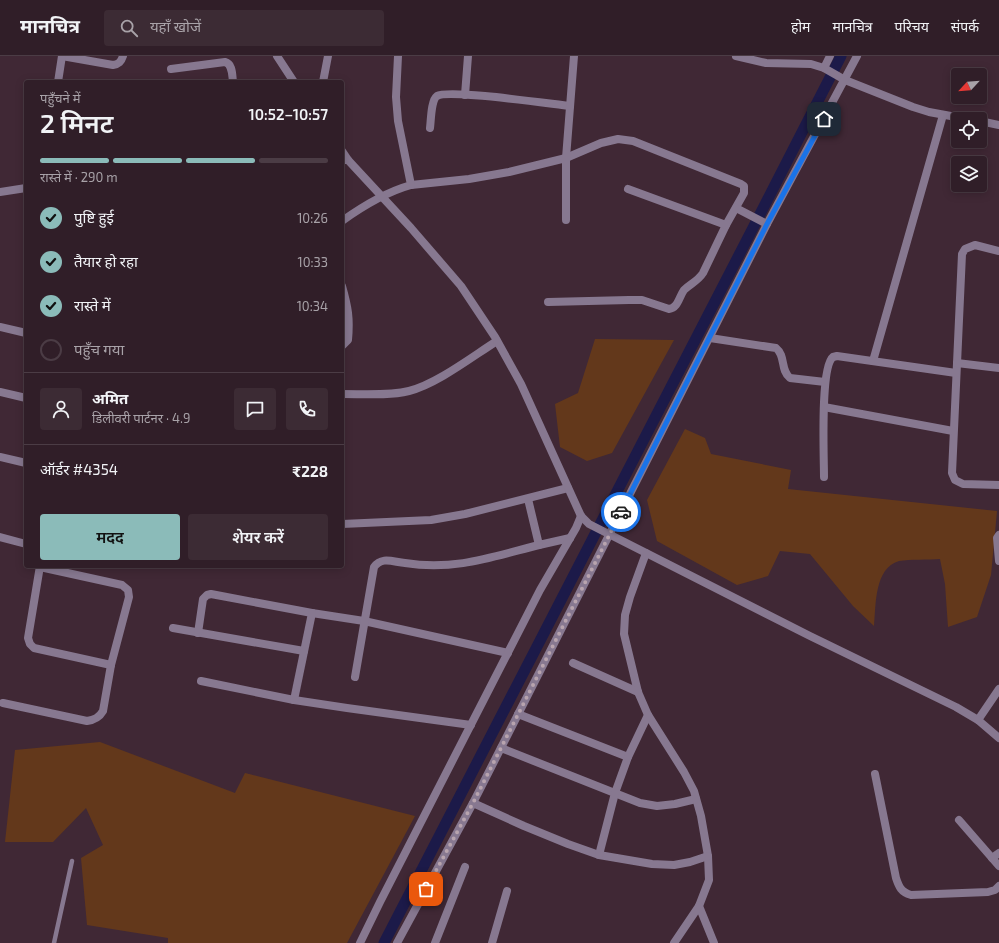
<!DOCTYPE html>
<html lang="hi">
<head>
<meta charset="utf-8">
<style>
	:root { --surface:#301e28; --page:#3c2b34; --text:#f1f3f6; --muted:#a8a2a8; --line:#4b3c45; --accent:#8bbbb9 }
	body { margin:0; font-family:"Exo 2","Noto Sans Devanagari",sans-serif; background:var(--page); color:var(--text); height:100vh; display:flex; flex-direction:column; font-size:15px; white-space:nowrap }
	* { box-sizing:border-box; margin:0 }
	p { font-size:13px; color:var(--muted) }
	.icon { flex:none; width:22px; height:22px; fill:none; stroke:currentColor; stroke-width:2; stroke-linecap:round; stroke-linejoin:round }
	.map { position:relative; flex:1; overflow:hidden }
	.drawer { position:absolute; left:24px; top:24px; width:320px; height:488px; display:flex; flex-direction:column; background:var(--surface); border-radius:4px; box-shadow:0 2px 10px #0003,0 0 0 1px var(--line) }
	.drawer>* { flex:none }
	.needle { width:26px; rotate:244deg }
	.tools { position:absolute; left:951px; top:12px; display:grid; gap:8px }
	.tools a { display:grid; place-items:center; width:36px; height:36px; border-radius:4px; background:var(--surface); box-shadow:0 2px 10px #0003,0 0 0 1px var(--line); font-size:20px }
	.pin { position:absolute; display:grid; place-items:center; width:34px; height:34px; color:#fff; margin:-17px; border-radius:8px; box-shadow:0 2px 6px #0006 }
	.courier { position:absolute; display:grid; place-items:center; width:40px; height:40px; margin:-20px; border:3px solid #1a73e8; border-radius:50%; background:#fff; color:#222; box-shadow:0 1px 5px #0007 }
	.overview em { font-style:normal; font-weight:600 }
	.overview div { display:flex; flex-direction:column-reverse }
	.overview { display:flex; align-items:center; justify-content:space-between; height:68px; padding:0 16px }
	h1 { font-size:26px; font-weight:600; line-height:30px }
	.bar { display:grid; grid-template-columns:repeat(4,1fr); gap:6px 4px; align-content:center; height:48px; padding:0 16px }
	.bar i { height:5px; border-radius:3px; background:var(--line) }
	.bar .selected { background:var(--accent) }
	.bar p { grid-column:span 4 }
	.line { display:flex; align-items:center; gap:10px; padding:0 16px; border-top:1px solid var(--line) }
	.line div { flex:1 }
	.round { display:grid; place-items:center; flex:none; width:42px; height:42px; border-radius:4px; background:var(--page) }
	ol { padding:0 16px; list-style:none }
	li { display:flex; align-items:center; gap:12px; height:44px }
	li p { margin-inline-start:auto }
	li .icon { padding:4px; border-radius:50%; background:var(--accent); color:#111; stroke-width:4 }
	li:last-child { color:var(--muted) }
	li i { width:22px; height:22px; border:2px solid var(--line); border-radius:50% }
	.action { display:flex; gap:8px; margin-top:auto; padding:8px 16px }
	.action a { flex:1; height:46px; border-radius:4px; background:var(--accent); color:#111; font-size:16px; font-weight:600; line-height:46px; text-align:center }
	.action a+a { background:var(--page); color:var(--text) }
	header { display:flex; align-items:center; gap:24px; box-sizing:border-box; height:56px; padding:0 20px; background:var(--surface); border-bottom:1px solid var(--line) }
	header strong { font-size:19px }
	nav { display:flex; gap:22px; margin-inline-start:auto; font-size:14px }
	.search { width:280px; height:36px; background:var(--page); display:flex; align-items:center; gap:10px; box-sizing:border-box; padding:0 14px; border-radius:4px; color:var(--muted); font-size:15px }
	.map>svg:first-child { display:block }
	.green { fill:#63381b }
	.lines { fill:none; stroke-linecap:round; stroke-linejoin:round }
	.canal { stroke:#1c1a49; stroke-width:11 }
	.service { stroke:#877890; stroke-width:4.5 }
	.minor { stroke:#877890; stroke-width:8 }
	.tertiary { stroke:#877890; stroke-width:8 }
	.done { stroke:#b8a4ae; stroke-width:4; stroke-dasharray:0 7.2 }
	.route { stroke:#1a73e8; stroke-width:5 }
</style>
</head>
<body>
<header>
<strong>मानचित्र</strong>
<div class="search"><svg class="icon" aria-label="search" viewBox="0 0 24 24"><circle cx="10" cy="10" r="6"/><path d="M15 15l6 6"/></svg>यहाँ खोजें</div>
<nav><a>होम</a><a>मानचित्र</a><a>परिचय</a><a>संपर्क</a></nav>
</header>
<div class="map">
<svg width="999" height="887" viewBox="0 0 999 887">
	<rect width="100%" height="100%" fill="#402835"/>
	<g class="green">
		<path d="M595,283L674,284L612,397L587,405L560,391L555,348L578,337Z"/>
		<path d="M685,373L705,382L711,398L791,414L788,433L997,455L991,519L977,561L948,571L945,528L940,503C928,504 910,503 899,505C874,512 876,550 874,570L853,550L810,498L780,495L768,520L737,529L657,485L647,444Z"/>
		<path d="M100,686L235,737L245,717L415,760L347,887H168V882L87,869L81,802L103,789L86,752L53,786H5L15,694Z"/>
	</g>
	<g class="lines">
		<path class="canal" d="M384,887L755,168L841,0"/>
		<path class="service" d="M54,887L72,805"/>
		<g class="minor">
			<path d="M62,0L113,9C119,8 121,6 123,0"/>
			<path d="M736,0L766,7L811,8L824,12L845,24L913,51L929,56L967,63"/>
			<path d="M824,12L830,0"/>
			<path d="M171,13L225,6C233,8 232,19 233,26"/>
			<path d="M58,26L62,0"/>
			<path d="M323,26L328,0"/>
			<path d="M465,39L468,0"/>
			<path d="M980,65L999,69"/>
			<path d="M430,72C431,65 431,44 437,40C449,33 551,48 570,50"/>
			<path d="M411,129L469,123L509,116L566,102L601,87L618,83L633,85L741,128L744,130V137L726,169L703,217C698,225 690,228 684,234C679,241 678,252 669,253L642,244H629L548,246"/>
			<path d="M628,133L726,169"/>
			<path d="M736,152L767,168"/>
			<path d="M566,164V102L574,0"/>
			<path d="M342,165C363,150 386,136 411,129L398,65L396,41L398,0"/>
			<path d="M999,195L975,189L965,193L962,198L952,417L955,424L963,428L999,429"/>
			<path d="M342,230C348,251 350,262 348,284L342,290"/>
			<path d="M0,271L26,277"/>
			<path d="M710,282L776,292C786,300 780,314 790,322L825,326"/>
			<path d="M873,305L943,59"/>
			<path d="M957,307L999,312"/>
			<path d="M0,336L26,342"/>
			<path d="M342,338C364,338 388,340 409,335C437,328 473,300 497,285"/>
			<path d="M824,351L953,375"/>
			<path d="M0,401L26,407"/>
			<path d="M824,421C824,401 820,311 833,301L837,300L956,317"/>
			<path d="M528,443L539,489L570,482"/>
			<path d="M342,468L431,464L465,458L568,432"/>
			<path d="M999,479L997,482L999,505"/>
			<path d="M0,481L26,488"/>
			<path d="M646,497L630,541L625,559L624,578L638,636L648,659L684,716L694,735L701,760L708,800L709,824L699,850L714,887"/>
			<path d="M40,510L28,582L30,588L34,592L111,609"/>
			<path d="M173,572L304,595"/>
			<path d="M198,577L203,543L207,539L211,538L312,557L364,565L508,597"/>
			<path d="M573,607L638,636"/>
			<path d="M355,621L374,511C382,500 393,506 405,507C454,515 492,501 539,489"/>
			<path d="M201,625L294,644L347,652L471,669"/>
			<path d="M294,644L312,557"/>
			<path d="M3,647L87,665C94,664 99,662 103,655L111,609L129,541L128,534L122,529L40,511"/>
			<path d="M518,658L628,701"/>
			<path d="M978,664L999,633"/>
			<path d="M501,692L640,747L657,750L675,748L696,743"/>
			<path d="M875,718L896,822C899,831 901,836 911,839L988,836L995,834L999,830"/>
			<path d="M473,747L524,770L568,788L599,799L652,808L674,809L690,806L708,800"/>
			<path d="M959,764L999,810"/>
			<path d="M599,799L615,737L628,701L648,659"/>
			<path d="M992,802L999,797"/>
			<path d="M360,887L380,846L540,534L576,472L581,460"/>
			<path d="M435,887L465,811"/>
			<path d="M492,887L507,835"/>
			<path d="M674,887L699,850"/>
		</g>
		<g class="tertiary">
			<path d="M277,0L294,26"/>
			<path d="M342,95L348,104"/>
			<path d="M342,104H348L411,172L461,230L495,281L521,328L581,460L589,468L810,580L956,651L978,664L999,682"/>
			<path d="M0,136L26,132"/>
			<path d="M397,887L473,747L767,168L857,0"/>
		</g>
	</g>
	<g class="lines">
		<path class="done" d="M426,833L473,747L621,456"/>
		<path class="route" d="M621,456L767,168L824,63"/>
	</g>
</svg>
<div class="tools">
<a><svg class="needle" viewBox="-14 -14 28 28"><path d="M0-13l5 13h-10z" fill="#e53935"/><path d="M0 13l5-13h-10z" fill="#a8a2a8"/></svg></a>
<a><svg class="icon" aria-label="locate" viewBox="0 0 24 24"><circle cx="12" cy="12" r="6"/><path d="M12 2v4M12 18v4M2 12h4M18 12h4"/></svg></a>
<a><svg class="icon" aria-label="layers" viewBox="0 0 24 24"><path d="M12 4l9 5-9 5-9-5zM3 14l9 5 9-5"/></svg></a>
</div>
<div class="pin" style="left:426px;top:833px;background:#ea580c"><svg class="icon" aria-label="bag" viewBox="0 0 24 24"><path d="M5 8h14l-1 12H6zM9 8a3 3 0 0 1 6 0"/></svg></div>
<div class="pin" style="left:824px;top:63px;background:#1f2937"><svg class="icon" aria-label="home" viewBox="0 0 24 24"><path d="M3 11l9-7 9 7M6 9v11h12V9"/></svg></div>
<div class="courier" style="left:621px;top:456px"><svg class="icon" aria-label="car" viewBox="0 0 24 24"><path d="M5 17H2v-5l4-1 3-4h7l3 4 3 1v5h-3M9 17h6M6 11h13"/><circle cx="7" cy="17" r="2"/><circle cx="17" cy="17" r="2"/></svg></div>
<section class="drawer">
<div class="overview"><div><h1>2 मिनट</h1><p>पहुँचने में</p></div><em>10:52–10:57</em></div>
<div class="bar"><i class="selected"></i><i class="selected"></i><i class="selected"></i><i></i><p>रास्ते में · 290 m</p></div>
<ol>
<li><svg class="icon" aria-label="check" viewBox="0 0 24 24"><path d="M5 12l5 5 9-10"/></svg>पुष्टि हुई<p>10:26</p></li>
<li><svg class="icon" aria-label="check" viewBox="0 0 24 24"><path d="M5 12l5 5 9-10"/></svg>तैयार हो रहा<p>10:33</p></li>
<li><svg class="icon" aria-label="check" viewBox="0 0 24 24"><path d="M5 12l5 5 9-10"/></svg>रास्ते में<p>10:34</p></li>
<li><i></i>पहुँच गया</li>
</ol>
<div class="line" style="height:72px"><a class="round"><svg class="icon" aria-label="person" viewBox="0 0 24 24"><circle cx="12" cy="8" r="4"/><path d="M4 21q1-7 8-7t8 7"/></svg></a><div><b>अमित</b><p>डिलीवरी पार्टनर · 4.9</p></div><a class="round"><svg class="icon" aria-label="chat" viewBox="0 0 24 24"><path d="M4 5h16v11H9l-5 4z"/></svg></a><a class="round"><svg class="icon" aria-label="phone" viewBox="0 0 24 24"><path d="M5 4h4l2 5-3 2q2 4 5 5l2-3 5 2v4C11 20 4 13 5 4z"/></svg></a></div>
<div class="line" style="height:52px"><div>ऑर्डर #4354</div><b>₹228</b></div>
<div class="action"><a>मदद</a><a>शेयर करें</a></div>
</section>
</div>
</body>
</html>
